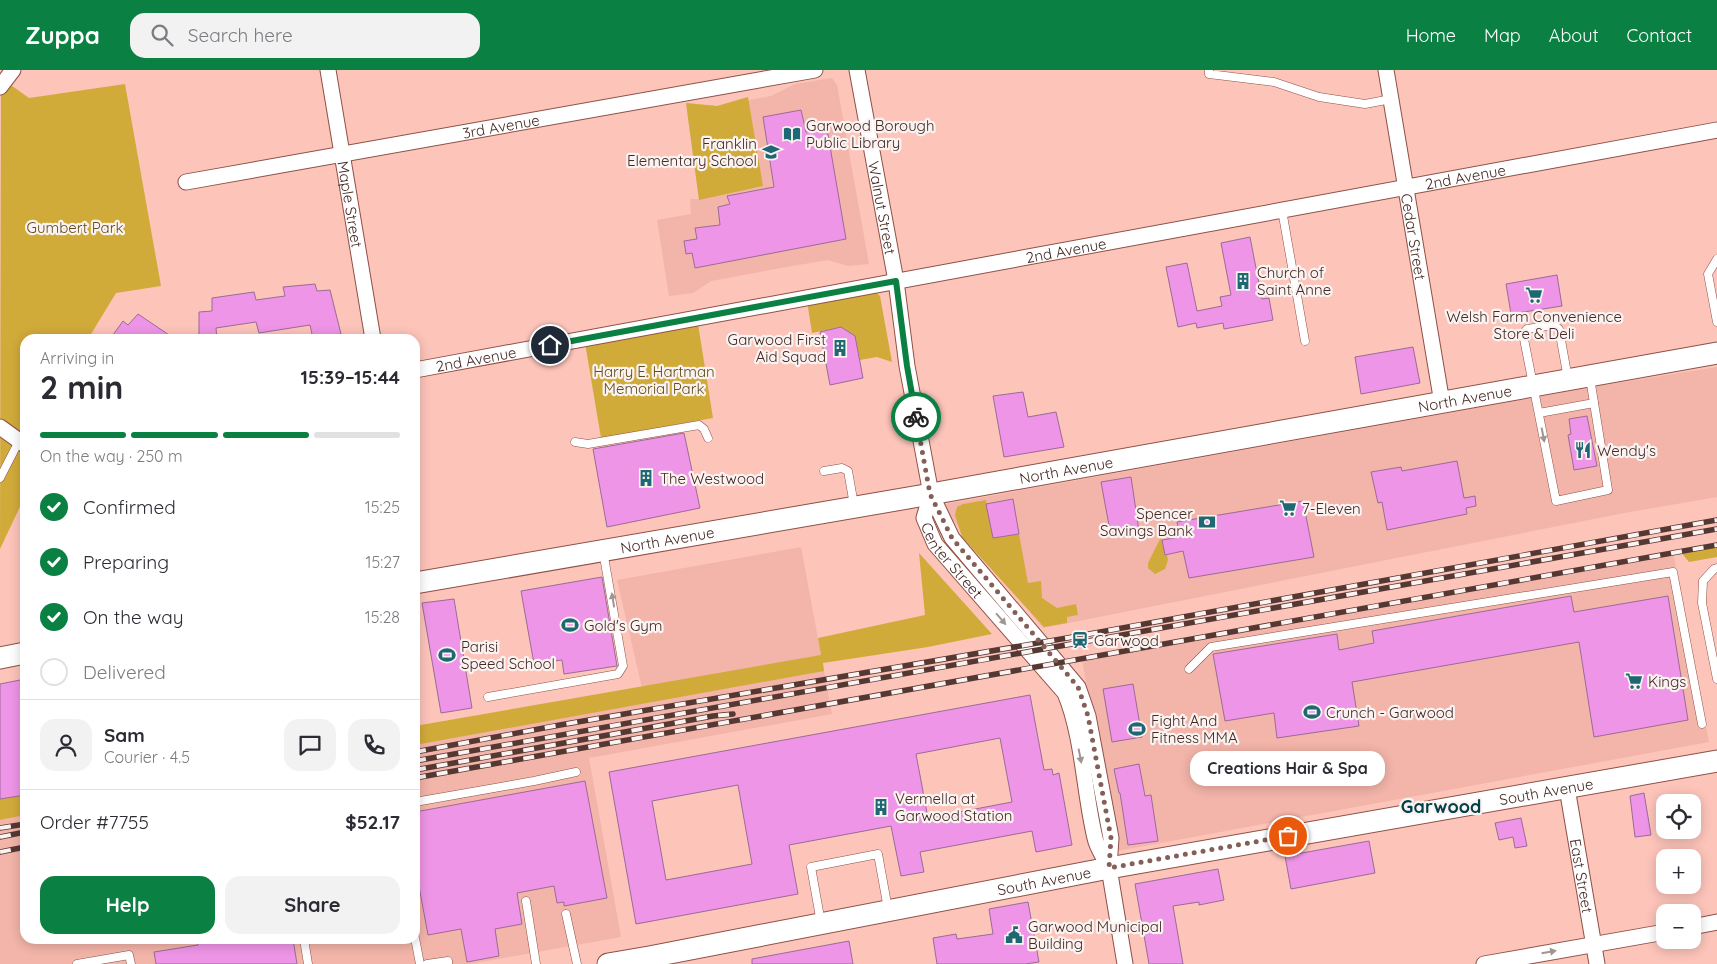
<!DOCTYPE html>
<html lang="en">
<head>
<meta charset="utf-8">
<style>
	:root { --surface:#fff; --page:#f2f2f3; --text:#2b2b33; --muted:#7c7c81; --line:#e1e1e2; --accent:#0b8043 }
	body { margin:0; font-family:Quicksand,sans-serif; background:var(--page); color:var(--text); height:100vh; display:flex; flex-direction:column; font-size:19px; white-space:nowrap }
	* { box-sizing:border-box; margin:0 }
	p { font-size:16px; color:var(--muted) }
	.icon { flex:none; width:28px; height:28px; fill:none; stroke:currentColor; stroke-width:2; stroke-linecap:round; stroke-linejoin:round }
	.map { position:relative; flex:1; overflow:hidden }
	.panel { position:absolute; left:20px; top:264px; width:400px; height:610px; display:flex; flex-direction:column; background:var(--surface); border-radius:15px; box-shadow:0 2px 12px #0003 }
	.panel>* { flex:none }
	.controls { position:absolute; left:1656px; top:724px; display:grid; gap:10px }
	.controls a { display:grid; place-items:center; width:45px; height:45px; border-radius:10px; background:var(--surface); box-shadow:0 2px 12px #0003; font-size:25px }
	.pin { position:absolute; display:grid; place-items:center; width:42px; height:42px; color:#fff; margin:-21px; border:2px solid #fff; border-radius:50%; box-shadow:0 1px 5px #0007 }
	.courier { position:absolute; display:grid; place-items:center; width:50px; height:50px; margin:-25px; border:4px solid #0b8043; border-radius:50%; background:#fff; color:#222; box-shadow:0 1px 6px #0007 }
	.bubble { position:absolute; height:35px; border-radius:15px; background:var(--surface); box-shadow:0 2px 12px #0003; font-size:16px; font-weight:800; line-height:35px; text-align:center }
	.summary em { font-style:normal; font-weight:800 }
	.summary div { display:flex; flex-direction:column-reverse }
	.summary { display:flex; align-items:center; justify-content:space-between; height:85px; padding:0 20px }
	h1 { font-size:32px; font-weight:800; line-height:38px }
	.bar { display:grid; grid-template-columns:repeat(4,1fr); gap:8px 5px; align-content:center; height:60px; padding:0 20px }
	.bar i { height:6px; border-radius:4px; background:var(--line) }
	.bar .on { background:var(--accent) }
	.bar p { grid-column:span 4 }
	.line { display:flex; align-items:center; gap:12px; padding:0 20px; border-top:1px solid var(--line) }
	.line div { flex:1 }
	.round { display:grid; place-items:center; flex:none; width:52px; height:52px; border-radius:15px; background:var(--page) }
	ol { padding:0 20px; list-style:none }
	li { display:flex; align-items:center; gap:15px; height:55px }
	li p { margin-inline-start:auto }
	li .icon { padding:5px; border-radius:50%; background:var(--accent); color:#fff; stroke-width:4 }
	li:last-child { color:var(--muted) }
	li i { width:28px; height:28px; border:2px solid var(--line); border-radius:50% }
	.primary-button { display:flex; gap:10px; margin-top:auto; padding:10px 20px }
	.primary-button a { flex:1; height:58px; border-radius:15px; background:var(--accent); color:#fff; font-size:20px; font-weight:800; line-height:58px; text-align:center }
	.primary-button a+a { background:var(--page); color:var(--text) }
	header { display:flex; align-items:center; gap:30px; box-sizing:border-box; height:70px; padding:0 25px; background:var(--accent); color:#fff }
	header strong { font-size:24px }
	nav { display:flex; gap:28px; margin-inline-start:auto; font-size:18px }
	.search { width:350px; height:45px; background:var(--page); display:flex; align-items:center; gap:12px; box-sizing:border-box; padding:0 18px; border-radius:15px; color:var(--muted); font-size:19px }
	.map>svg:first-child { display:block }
	.built { fill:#f3b4a9 }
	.green { fill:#d1ab3a }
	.building { fill:#ef95e7; stroke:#9a6b96; fill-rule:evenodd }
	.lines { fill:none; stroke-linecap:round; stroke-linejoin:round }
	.lane-casing { stroke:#8e5046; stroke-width:9 }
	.street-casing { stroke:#8e5046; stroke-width:17 }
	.secondary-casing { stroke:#8e5046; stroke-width:23 }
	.lane { stroke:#fff; stroke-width:8 }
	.street { stroke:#fff; stroke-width:15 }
	.secondary { stroke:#fff; stroke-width:21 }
	.rail-casing { stroke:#563833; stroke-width:5.5 }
	.rail { stroke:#faf3f1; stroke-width:4; stroke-dasharray:11; stroke-linecap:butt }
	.oneway { fill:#a19491 }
	.done { stroke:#845f58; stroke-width:5; stroke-dasharray:0 9 }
	.route { stroke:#0b8043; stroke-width:6 }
	.labels { text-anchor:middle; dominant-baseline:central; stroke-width:4.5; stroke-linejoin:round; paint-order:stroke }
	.poi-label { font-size:15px; fill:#432823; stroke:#faf3f1; text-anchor:start }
	.street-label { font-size:15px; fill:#432823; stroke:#faf3f1 }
	.park-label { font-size:15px; fill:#5e4d1a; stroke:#faf3f1 }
	.quarter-label { font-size:18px; font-weight:bold; fill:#00414a; stroke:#faf3f1 }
</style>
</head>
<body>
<header>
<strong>Zuppa</strong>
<div class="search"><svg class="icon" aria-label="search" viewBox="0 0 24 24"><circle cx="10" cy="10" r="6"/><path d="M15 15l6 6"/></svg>Search here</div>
<nav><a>Home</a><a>Map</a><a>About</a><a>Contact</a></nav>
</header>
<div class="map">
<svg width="1717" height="894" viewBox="0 0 1717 894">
	<rect width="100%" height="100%" fill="#fdc4ba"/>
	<g class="built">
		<path d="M832,8L837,15L869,194L848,196L828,190L792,196L711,211L693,223L669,226L657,150L691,144L690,129H699L686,33L717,36L771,26L795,14Z"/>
		<path d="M1717,297V427L1624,443L1043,558L940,435L1604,315Z"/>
		<path d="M801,477L832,644L589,688L621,867L470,894H0V750L25,745V869H415V674L645,631L617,510Z"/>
		<path d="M1673,481L1709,672L1117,781L1082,590Z"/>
	</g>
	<g class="green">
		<path d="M1,8L29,28L125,14L161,216L116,223L88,269H25V426L0,479Z"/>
		<path d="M748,27L763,116L699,130L686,33L717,36Z"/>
		<path d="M875,221L880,226L892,292L877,287L860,290L855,266L841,257L812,263L807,231Z"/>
		<path d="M698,254L713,348L601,368L585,273Z"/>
		<path d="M986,430L993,468L1019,464L1028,513L1041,511L1042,528L1057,538L1076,534L1078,545L1067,547V553L1044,557L962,467L955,445L957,437L963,434Z"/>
		<path d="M1161,467L1165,485H1167L1168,490L1165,499L1155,504L1148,498V493Z"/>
		<path d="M1717,475V487L1689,492L1680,481Z"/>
		<path d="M919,483L992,564L928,577L823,593L824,601L415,675V656L821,585L818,568L925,545Z"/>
		<path d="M25,725V745L0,750V729Z"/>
	</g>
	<g class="building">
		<path d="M801,40L806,62L827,59L846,169L695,198L692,183L686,184L684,171L697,169L695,158L720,155L718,137L730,134L727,126L774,117L763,47Z"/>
		<path d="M1250,167L1262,229L1269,228L1273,250L1224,259L1223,253L1197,258L1196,253L1178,257L1166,197L1187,193L1197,241L1222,236L1220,227L1231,225L1221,173Z"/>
		<path d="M1557,205L1562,236L1511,244L1506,214Z"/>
		<path d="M315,214L317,221L330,220L341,264L313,269L310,255L259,263L256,252L216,258L217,269H199V242L212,241V228L254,222L256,230L285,226L283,217Z"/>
		<path d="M138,244L175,269H110L123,251L128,255Z"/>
		<path d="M841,257L855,266L863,308L830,315L820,262Z"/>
		<path d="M1413,277L1420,313L1361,324L1355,287Z"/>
		<path d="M1023,322L1028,347L1056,342L1064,377L1004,387L993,326Z"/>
		<path d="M1587,346L1597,396L1574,400L1568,365L1571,364L1569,349Z"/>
		<path d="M684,363L700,438L607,457L593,379Z"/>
		<path d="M1457,391L1464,428L1475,426L1476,436L1466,438L1467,444L1387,460L1382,432L1378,433L1371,402L1401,397L1402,401Z"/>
		<path d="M1131,407L1139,461L1111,466L1101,412Z"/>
		<path d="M1013,429L1019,464L993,468L986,434Z"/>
		<path d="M1303,431L1314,487L1189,508L1183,481L1165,485L1162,470L1180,467L1177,452Z"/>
		<path d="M602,507L617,596L564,604L562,590L534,594L521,521Z"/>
		<path d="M1571,526L1574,542L1668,526L1688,650L1594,667L1579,572L1352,612L1359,656L1277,668L1274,643L1225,651L1213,584L1337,564L1339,580L1374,573L1372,561Z"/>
		<path d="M454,529L472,638L441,643L422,533Z"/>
		<path d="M25,609V725L0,729V614Z"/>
		<path d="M1133,614L1142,667L1112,672L1103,619Z"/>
		<path d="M1030,625L1044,700L1052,699L1053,705L1059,703L1072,775L1036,782L1032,761L920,782L924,802L901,806L891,756L789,775L798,824L636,854L609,702ZM1000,668L1012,732L928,748L916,684ZM738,715L752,794L666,810L652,731Z"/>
		<path d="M1139,694L1145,726L1151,725L1158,771L1128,775L1120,723H1119L1114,699Z"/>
		<path d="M585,711L607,828L564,836V832L557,833L554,816L517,823L522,854L495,859L499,886L467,892L461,859L428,865L415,795V742Z"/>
		<path d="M1644,723L1651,765L1635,767L1630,726Z"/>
		<path d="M1521,748L1527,776L1515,778L1513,767L1499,770L1495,753Z"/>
		<path d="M1369,771L1375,803L1291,819L1285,786Z"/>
		<path d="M1218,799L1224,830L1199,835V832L1173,836L1183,894H1149L1135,814Z"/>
		<path d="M1028,832L1039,892L1025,894H937L933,868L956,864L957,869L993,864L989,839Z"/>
		<path d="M197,869H293L297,894H156L154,882L198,875Z"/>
		<path d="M849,871L853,894H752V889Z"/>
	</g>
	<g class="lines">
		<g class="lane-casing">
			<g id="lane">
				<path d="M1209,0V4L1274,12L1319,27L1365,34L1391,29"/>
				<path d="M1282,140L1305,271"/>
				<path d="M1717,189L1708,204L1717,252"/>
				<path d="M1568,309L1559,259L1554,255L1527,259L1523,264L1556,431L1608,420L1590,308"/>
				<path d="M1539,343L1594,333"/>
				<path d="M575,372L588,374L699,355L704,359L708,368"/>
				<path d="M824,401L842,398L848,401L854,435"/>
				<path d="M0,408L19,371"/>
				<path d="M1717,498L1714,499L1703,511L1702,533L1717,609"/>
				<path d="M1189,599L1211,577L1673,502L1702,654"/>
				<path d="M488,627L618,604L623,596L603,481"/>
				<path d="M415,732L534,711L576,702"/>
				<path d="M526,831L536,894"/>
				<path d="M566,844L577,894"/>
				<path d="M821,853L811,797L878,784L888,839"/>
				<path d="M415,868L420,894"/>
				<path d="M304,869L308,894"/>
				<path d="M77,894L129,885L131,894"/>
				<path d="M427,894L448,891V894"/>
			</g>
		</g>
		<g class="street-casing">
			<g id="street">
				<path id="s1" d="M328,0L373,269"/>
				<path id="s2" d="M857,0L896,211L907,296L931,424L952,468L1078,617L1088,646L1111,768L1109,798L1125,894"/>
				<path id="s3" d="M1386,0L1442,333"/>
				<path d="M0,17L13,0"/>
				<path id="s4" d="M186,112L815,0"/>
				<path id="s5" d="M415,300L1717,60"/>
				<path d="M0,357L25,375"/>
				<path id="s6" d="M931,424L924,448L935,474L1065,623C1083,666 1084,723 1095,768C1097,778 1104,787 1108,796"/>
				<path id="s7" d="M1567,718L1597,894"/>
				<path d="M1692,857L1717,852"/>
				<path d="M1484,894L1665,862"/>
			</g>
		</g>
		<g class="secondary-casing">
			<g id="secondary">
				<path id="s8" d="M415,513L931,424L1717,283"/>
				<path d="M0,588L25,583"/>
				<path id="s9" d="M608,894L649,887L1109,798L1717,691"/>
			</g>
		</g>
		<use href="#lane" class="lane"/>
		<use href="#street" class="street"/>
		<use href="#secondary" class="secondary"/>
		<g class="rail-casing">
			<g id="rail">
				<path d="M415,682L560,655L1067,568L1717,450"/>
				<path d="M415,691L1717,459"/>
				<path d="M415,700L713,646L733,644"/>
				<path d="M415,708L1717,475"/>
				<path d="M0,758L25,754"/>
				<path d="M0,767L25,762"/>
				<path d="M0,782L25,777"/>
			</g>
		</g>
		<use href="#rail" class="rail"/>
	</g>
	<defs><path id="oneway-solid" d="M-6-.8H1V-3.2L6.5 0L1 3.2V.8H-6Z" transform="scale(1.25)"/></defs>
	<g class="oneway">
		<use href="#oneway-solid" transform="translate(1543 365) rotate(79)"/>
		<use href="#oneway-solid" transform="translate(613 530) rotate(-99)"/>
		<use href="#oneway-solid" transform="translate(1001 549) rotate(49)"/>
		<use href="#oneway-solid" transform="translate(1080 686) rotate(79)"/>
		<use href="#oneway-solid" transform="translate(1549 882) rotate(-10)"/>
	</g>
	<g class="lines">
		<path class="done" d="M916,347L930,424L952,468L1078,617L1088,646L1111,768L1109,798L1288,766"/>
		<path class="route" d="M550,275L896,211L907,296L916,347"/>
	</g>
	<defs>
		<g id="library-bare" transform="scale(1.35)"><path d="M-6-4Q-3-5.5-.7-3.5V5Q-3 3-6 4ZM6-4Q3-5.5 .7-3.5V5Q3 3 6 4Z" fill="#1e6873" stroke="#faf3f1" stroke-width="2.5" paint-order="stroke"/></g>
		<g id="school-bare" transform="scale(1.35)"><path d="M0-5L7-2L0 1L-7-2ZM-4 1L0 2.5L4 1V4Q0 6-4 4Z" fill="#1e6873" stroke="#faf3f1" stroke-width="2.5" paint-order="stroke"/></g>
		<g id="building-bare" transform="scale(1.35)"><path d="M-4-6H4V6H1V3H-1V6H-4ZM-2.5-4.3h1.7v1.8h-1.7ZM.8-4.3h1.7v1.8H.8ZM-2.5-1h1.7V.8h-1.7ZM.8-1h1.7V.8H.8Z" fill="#1e6873" stroke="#faf3f1" stroke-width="2.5" paint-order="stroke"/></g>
		<g id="supermarket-bare" transform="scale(1.35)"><path d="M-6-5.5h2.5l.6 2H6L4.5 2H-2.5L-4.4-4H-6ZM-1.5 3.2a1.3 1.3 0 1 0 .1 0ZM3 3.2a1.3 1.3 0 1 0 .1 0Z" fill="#1e6873" stroke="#faf3f1" stroke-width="2.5" paint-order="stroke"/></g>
		<g id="restaurant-bare" transform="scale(1.35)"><path d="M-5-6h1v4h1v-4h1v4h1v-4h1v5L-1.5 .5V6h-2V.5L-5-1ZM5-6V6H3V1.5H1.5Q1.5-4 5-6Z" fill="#1e6873" stroke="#faf3f1" stroke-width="2.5" paint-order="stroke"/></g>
		<g id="bank-bare" transform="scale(1.35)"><path d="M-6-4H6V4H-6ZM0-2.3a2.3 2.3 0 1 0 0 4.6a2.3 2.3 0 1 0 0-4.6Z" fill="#1e6873" stroke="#faf3f1" stroke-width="2.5" paint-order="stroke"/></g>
		<g id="stadium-bare" transform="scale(1.35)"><path d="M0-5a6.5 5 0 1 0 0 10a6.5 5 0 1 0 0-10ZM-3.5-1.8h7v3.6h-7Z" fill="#1e6873" stroke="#faf3f1" stroke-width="2.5" paint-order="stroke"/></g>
		<g id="station-bare" transform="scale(1.35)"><path d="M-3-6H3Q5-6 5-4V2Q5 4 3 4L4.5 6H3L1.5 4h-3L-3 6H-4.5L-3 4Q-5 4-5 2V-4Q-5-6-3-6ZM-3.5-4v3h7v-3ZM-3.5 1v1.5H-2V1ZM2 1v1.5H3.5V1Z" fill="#1e6873" stroke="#faf3f1" stroke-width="2.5" paint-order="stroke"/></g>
		<g id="civic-bare" transform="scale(1.35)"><path d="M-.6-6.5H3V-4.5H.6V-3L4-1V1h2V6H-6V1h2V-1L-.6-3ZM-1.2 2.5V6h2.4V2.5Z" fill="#1e6873" stroke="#faf3f1" stroke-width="2.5" paint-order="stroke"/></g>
	</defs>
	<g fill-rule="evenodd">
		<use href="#library-bare" x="792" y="64"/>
		<use href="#school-bare" x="771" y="82"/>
		<use href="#building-bare" x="1243" y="211"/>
		<use href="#supermarket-bare" x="1534" y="225"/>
		<use href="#building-bare" x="840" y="278"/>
		<use href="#restaurant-bare" x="1583" y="380"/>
		<use href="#building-bare" x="646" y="408"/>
		<use href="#supermarket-bare" x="1288" y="438"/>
		<use href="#bank-bare" x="1207" y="452"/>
		<use href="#stadium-bare" x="570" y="555"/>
		<use href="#station-bare" x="1080" y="570"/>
		<use href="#stadium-bare" x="447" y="585"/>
		<use href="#supermarket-bare" x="1634" y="611"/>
		<use href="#stadium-bare" x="1312" y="642"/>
		<use href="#stadium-bare" x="1137" y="659"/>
		<use href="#building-bare" x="881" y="737"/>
		<use href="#civic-bare" x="1014" y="865"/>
	</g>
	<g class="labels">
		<g class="poi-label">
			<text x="806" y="55">Garwood Borough<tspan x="806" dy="17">Public Library</tspan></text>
			<text x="757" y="73" text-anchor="end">Franklin<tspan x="757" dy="17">Elementary School</tspan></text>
			<text x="1257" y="202">Church of<tspan x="1257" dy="17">Saint Anne</tspan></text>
			<text x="1534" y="246" text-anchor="middle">Welsh Farm Convenience<tspan x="1534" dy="17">Store &amp; Deli</tspan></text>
			<text x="826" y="269" text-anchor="end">Garwood First<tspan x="826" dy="17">Aid Squad</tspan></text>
			<text x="1597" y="380">Wendy's</text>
			<text x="660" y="408">The Westwood</text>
			<text x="1302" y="438">7-Eleven</text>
			<text x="1193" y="443" text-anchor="end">Spencer<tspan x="1193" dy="17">Savings Bank</tspan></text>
			<text x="584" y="555">Gold's Gym</text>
			<text x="1094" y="570">Garwood</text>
			<text x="461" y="576">Parisi<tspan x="461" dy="17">Speed School</tspan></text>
			<text x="1648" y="611">Kings</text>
			<text x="1326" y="642">Crunch - Garwood</text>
			<text x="1151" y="650">Fight And<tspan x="1151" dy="17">Fitness MMA</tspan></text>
			<text x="895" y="728">Vermella at<tspan x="895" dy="17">Garwood Station</tspan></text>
			<text x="1028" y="856">Garwood Municipal<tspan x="1028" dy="17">Building</tspan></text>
		</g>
		<g class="street-label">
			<text stroke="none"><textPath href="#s4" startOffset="320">3rd Avenue</textPath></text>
			<text stroke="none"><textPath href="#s5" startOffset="1068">2nd Avenue</textPath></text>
			<text stroke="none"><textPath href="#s1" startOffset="136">Maple Street</textPath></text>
			<text stroke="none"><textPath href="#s2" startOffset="140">Walnut Street</textPath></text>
			<text stroke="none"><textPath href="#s3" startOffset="169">Cedar Street</textPath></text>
			<text stroke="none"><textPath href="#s5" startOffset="662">2nd Avenue</textPath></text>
			<text stroke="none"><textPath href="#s5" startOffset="62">2nd Avenue</textPath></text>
			<text stroke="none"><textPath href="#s8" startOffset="1066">North Avenue</textPath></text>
			<text stroke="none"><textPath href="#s8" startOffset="661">North Avenue</textPath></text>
			<text stroke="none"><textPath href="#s8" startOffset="256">North Avenue</textPath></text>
			<text stroke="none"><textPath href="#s6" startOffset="76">Center Street</textPath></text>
			<text stroke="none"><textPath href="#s9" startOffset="954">South Avenue</textPath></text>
			<text stroke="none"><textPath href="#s7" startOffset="89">East Street</textPath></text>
			<text stroke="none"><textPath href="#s9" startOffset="444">South Avenue</textPath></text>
		</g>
		<g class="park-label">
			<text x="75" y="157">Gumbert Park</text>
			<text x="654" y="301">Harry E. Hartman<tspan x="654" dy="17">Memorial Park</tspan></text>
		</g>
		<g class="quarter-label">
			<text x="1441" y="736">Garwood</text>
		</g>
	</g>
</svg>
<div class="controls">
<a><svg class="icon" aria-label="locate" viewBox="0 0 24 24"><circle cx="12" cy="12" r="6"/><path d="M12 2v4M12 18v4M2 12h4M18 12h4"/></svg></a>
<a>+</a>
<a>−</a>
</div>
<div class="pin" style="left:1288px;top:766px;background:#ea580c"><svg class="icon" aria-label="bag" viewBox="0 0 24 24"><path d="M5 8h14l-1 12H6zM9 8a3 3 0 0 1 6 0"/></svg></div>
<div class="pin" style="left:550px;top:275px;background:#1f2937"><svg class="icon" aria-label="home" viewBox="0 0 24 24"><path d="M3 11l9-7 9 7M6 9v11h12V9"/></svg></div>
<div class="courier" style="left:916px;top:347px"><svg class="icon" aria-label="bike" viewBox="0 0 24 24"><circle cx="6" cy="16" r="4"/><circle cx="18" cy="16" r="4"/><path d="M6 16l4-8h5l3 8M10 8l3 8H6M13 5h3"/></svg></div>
<div class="bubble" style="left:1190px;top:681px;width:195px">Creations Hair &amp; Spa</div>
<section class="panel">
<div class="summary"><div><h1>2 min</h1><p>Arriving in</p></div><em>15:39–15:44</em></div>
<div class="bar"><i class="on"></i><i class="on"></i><i class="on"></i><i></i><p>On the way · 250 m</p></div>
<ol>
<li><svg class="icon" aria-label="check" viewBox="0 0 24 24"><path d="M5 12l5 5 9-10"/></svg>Confirmed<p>15:25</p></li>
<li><svg class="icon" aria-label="check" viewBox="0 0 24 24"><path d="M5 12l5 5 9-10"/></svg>Preparing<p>15:27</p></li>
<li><svg class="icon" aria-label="check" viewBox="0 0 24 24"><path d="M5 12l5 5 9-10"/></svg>On the way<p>15:28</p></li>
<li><i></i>Delivered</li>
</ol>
<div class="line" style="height:90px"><a class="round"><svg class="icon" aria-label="person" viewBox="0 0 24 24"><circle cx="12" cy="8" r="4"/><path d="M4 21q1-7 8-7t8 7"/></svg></a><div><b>Sam</b><p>Courier · 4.5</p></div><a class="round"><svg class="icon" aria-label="chat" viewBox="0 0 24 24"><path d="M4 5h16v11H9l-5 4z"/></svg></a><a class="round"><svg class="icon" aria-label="phone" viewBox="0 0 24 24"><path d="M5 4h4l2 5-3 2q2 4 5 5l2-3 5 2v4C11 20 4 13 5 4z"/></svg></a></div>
<div class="line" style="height:65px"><div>Order #7755</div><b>$52.17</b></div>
<div class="primary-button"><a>Help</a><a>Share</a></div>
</section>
</div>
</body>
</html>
